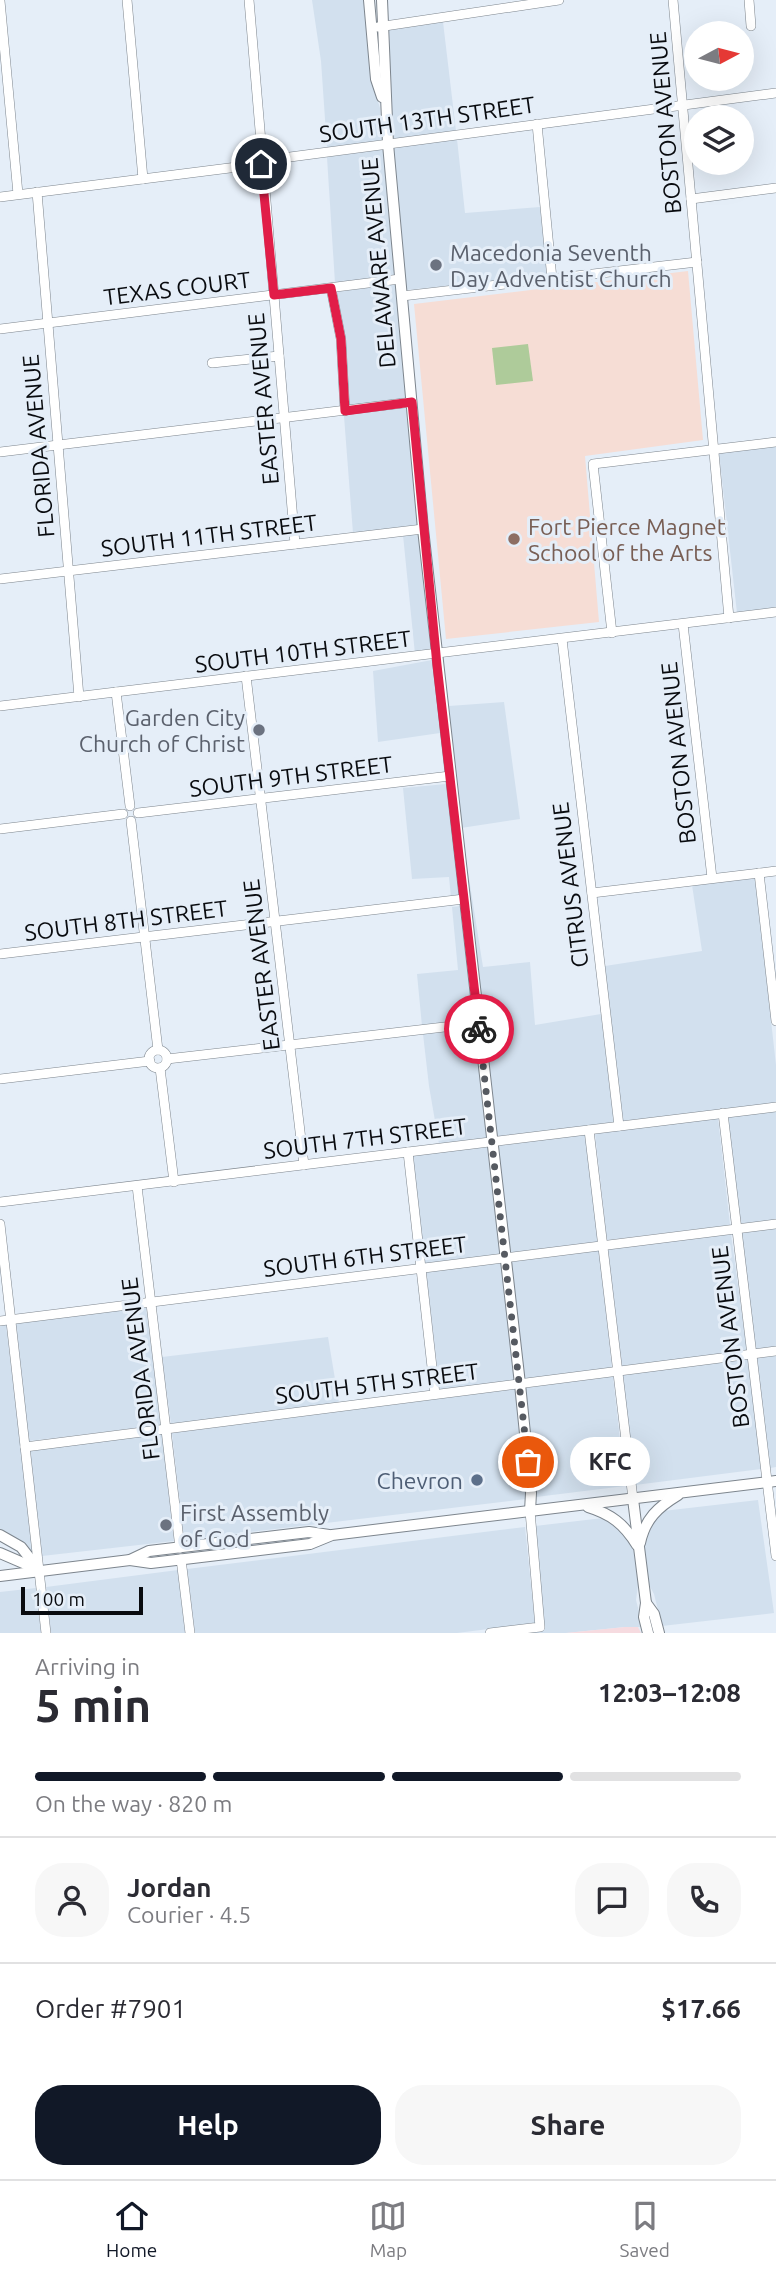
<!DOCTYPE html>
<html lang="en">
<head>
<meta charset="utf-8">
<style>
	:root { --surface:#fff; --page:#f7f7f7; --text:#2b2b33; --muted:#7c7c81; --line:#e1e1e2; --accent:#111827 }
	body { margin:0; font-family:Ubuntu,sans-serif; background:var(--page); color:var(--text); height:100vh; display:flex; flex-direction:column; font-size:26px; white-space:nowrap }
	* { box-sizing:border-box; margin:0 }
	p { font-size:23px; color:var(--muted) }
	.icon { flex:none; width:38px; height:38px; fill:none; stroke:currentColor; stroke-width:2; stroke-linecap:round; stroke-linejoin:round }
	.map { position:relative; height:1633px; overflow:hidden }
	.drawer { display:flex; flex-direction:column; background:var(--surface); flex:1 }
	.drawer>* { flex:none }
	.needle { width:46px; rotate:83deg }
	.tools { position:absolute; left:684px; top:21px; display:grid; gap:14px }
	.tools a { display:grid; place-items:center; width:70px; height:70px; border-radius:50%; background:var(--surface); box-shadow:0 7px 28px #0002; font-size:35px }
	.scale { position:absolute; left:21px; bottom:18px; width:122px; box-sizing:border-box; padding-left:7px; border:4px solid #090b0f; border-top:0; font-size:19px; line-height:24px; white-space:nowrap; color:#090b0f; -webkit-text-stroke:5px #e5eef8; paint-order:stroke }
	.pin { position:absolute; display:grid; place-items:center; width:60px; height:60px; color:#fff; margin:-30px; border:4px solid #fff; border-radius:50%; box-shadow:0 2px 7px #0007 }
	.courier { position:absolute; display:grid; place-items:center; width:70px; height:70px; margin:-35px; border:5px solid #e11d48; border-radius:50%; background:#fff; color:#222; box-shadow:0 2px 9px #0007 }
	.bubble { position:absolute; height:49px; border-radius:24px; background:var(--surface); box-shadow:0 7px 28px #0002; font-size:23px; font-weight:700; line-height:49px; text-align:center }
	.head em { font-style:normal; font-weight:700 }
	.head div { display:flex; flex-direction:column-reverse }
	.head { display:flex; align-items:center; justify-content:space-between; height:119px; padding:0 35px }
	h1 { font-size:46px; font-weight:700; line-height:52px }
	.bar { display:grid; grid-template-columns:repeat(4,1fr); gap:10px 7px; align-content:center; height:84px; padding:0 35px }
	.bar i { height:9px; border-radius:5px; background:var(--line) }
	.bar .on { background:var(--accent) }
	.bar p { grid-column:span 4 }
	.line { display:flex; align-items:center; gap:18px; padding:0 35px; border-top:2px solid var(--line) }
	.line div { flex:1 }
	.round { display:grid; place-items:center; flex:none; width:74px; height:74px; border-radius:28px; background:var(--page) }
	.cta { display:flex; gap:14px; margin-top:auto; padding:14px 35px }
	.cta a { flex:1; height:80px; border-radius:28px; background:var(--accent); color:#fff; font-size:28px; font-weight:700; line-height:80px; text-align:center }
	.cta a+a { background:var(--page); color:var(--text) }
	.tabs { display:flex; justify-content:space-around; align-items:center; height:98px; border-top:2px solid var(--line); background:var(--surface); font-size:19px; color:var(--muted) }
	.tabs a { display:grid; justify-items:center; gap:4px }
	.tabs .on { color:var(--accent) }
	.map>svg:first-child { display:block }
	.built { fill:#d2e0ee }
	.industrial { fill:#f6dbe0 }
	.education { fill:#f6ddd5 }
	.green { fill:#aecb9a }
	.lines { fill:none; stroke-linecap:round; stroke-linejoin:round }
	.minor-casing { stroke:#7d858d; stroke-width:10 }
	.major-casing { stroke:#7d858d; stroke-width:12 }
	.minor { stroke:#fff; stroke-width:9 }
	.major { stroke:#fff; stroke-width:10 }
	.done { stroke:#565a61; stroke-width:7; stroke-dasharray:0 12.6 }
	.route { stroke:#e11d48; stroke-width:9 }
	.worship-dot { fill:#6b7280; stroke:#e5eef8; stroke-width:2.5 }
	.education-dot { fill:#8d6e63; stroke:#e5eef8; stroke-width:2.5 }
	.service-dot { fill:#5c6f8a; stroke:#e5eef8; stroke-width:2.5 }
	.labels { text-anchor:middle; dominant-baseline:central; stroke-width:6; stroke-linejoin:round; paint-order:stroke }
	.street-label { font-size:23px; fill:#090b0f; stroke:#e5eef8 }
	.worship-label { font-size:23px; fill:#5b616d; stroke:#e5eef8; text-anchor:start }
	.education-label { font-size:23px; fill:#785e54; stroke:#e5eef8; text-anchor:start }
	.service-label { font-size:23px; fill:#4e5e75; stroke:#e5eef8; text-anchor:end }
</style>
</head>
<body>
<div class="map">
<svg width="776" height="1633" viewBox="0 0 776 1633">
	<rect width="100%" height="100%" fill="#e5eef8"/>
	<g class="built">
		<path d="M312,0H364L371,80L380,108L383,140L327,148L321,61Z"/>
		<path d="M443,22L456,131L392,139L389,30Z"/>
		<path d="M457,139L465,213L540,207L547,275L406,290L393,148Z"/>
		<path d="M384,149L395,275L335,283L327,157Z"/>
		<path d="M396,284L406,398L349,406L345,339L337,292Z"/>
		<path d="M407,407L418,525L353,533L344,416Z"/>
		<path d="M776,446V608L737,613L719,453Z"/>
		<path d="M419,534L431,652L415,654L403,535Z"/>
		<path d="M442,659L449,706L504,702L520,819L461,828L483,967L530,962L535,1025L601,1014L614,1122L496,1137Z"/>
		<path d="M432,660L440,733L378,742L373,671Z"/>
		<path d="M446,784L459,897L451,898L449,877L412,879L403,788Z"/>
		<path d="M755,878L776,1065V1103L623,1121L605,966L702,951L692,885Z"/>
		<path d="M460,906L474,1021L422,1026L417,974L458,970L452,907Z"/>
		<path d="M475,1029L487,1138L439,1144L429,1086L423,1034Z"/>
		<path d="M776,1111V1220L740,1224L727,1117Z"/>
		<path d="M718,1118L730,1225L607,1240L595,1133Z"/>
		<path d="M586,1134L598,1242L510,1254L497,1146Z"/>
		<path d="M488,1147L500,1255L425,1264L413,1155Z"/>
		<path d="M776,1228V1347L756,1350L741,1233Z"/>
		<path d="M731,1234L747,1351L622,1366L608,1249Z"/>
		<path d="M599,1250L612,1368L524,1379L511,1262Z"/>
		<path d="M501,1263L515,1380L440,1390L426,1272Z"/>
		<path d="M146,1307L161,1425L29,1441L16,1323Z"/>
		<path d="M6,1324L33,1554L0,1531V1325Z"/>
		<path d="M328,1337L339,1403L171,1424L162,1357Z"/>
		<path d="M776,1356V1467L770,1468L757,1358Z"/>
		<path d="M748,1359L761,1469L635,1485L623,1375Z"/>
		<path d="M613,1376L625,1486L536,1497L525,1388Z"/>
		<path d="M515,1389L526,1499L184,1540L172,1433Z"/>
		<path d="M162,1434L174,1541L42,1556L30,1449Z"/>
		<path d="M758,1500L774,1613L662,1626L654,1594L648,1583L643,1549L651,1524L663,1511Z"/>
		<path d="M603,1518L632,1538L638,1585L636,1600L643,1627H625L566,1633H525L545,1630L535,1526Z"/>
		<path d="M525,1527L535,1623L457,1633H195L187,1569Z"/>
		<path d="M178,1570L185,1633H51L46,1587Z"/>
		<path d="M36,1588L41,1633H0V1592Z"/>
	</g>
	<path class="industrial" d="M625,1627H638L641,1633H566Z"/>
	<path class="education" d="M688,271L703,440L585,456L599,622L446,639L414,304Z"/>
	<path class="green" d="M528,344L533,381L496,385L492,348Z"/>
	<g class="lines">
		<g class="minor-casing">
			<g id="minor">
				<path d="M127,0L143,179"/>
				<path d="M249,0L295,544"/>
				<path d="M673,0L729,618"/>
				<path d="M749,0L751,26"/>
				<path d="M0,1L18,194"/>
				<path d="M378,27L559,0"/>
				<path d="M537,124L552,279"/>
				<path d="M37,192L79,697"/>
				<path d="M0,197L261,164L290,157L776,93"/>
				<path d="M691,199L776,188"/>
				<path d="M331,288L341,339L345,411"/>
				<path d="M402,296L697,262"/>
				<path d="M0,329L400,279"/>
				<path d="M212,363L279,356"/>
				<path d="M0,452L412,402"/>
				<path d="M0,579L423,529"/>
				<path d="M683,624L712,878"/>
				<path d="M612,633L593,464L776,442"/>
				<path d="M562,639L619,1126"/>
				<path d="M246,676L304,1165"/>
				<path d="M116,692L130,806"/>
				<path d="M0,706L776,612"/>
				<path d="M138,813L450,776"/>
				<path d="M131,821L158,1050"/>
				<path d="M0,829L123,814"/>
				<path d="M759,873L776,1021"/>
				<path d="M592,893L776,871"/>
				<path d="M0,954L464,899"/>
				<circle cx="158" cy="1059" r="9"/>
				<path d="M167,1059L479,1023"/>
				<path d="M160,1068L174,1182"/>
				<path d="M0,1079L150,1061"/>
				<path d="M723,1113L776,1556"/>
				<path d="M589,1130L633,1499"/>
				<path d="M408,1152L435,1394"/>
				<path d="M137,1186L180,1548"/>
				<path d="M0,1202L776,1107"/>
				<path d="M0,1224L46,1633"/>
				<path d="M0,1321L776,1224"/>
				<path d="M25,1447L776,1351"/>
				<path d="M181,1559L190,1633"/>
				<path d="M490,1633L540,1627L530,1511"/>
			</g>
		</g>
		<g class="major-casing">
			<g id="major">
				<path d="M369,0L376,79L382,97"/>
				<path d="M382,0L388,144L423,529L520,1384L531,1493L530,1511"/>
				<path d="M633,1499L646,1603L644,1617L648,1633"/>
				<path d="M588,1507C611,1514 624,1524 637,1545"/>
				<path d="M0,1535L21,1547L39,1570"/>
				<path d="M640,1543C645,1519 658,1507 678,1495"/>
				<path d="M0,1553L37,1569"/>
				<path d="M130,1560L151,1563L310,1544L332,1535L776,1481"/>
				<path d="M0,1576L130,1560L149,1551L309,1532L329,1535"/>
				<path d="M646,1603L654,1614L659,1633"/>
			</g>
		</g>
		<use href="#minor" class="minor"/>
		<use href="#major" class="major"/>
	</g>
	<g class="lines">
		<path class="done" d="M479,1029L528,1462"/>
		<path class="route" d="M261,164L274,295L331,288L341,339L345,411L412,402L437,665L479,1029"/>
	</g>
	<g class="worship-dot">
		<circle cx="436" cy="265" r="7"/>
		<circle cx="259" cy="730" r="7"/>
		<circle cx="166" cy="1525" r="7"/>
	</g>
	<circle class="education-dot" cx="514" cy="539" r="7"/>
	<circle class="service-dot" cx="477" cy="1480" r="7"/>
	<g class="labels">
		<g class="street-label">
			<text transform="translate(427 119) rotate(-8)">SOUTH 13TH STREET</text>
			<text transform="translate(665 123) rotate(-95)">BOSTON AVENUE</text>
			<text transform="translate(378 263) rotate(-95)">DELAWARE AVENUE</text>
			<text transform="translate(177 288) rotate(-7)">TEXAS COURT</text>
			<text transform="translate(263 399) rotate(-95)">EASTER AVENUE</text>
			<text transform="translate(38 446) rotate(-95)">FLORIDA AVENUE</text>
			<text transform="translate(209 535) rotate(-7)">SOUTH 11TH STREET</text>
			<text transform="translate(303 651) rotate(-7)">SOUTH 10TH STREET</text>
			<text transform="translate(678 753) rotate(-96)">BOSTON AVENUE</text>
			<text transform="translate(291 776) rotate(-7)">SOUTH 9TH STREET</text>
			<text transform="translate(570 885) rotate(-97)">CITRUS AVENUE</text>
			<text transform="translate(126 920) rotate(-7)">SOUTH 8TH STREET</text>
			<text transform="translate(261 965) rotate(-97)">EASTER AVENUE</text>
			<text transform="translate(365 1138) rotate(-7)">SOUTH 7TH STREET</text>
			<text transform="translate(365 1256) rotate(-7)">SOUTH 6TH STREET</text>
			<text transform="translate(730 1337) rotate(-97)">BOSTON AVENUE</text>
			<text transform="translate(140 1369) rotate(-97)">FLORIDA AVENUE</text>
			<text transform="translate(377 1383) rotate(-7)">SOUTH 5TH STREET</text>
		</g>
		<g class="worship-label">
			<text x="450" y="252">Macedonia Seventh<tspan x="450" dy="26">Day Adventist Church</tspan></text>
			<text x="245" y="717" text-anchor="end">Garden City<tspan x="245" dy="26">Church of Christ</tspan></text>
			<text x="180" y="1512">First Assembly<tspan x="180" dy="26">of God</tspan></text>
		</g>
		<g class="education-label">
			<text x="528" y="526">Fort Pierce Magnet<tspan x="528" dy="26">School of the Arts</tspan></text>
		</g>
		<g class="service-label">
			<text x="463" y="1480">Chevron</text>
		</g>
	</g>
</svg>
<div class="tools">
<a><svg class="needle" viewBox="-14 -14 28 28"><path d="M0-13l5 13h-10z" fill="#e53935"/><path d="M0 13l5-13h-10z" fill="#7c7c81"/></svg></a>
<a><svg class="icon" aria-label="layers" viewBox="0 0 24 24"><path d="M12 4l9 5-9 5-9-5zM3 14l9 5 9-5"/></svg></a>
</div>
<div class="scale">100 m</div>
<div class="pin" style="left:528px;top:1462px;background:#ea580c"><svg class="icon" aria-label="bag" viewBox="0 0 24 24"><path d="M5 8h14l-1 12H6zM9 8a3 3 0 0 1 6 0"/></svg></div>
<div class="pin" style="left:261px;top:164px;background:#1f2937"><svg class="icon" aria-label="home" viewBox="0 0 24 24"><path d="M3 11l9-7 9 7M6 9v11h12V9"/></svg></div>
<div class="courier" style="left:479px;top:1029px"><svg class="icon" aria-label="bike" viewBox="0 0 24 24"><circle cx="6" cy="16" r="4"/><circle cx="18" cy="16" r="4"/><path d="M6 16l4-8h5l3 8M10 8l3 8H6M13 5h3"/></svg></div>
<div class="bubble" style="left:570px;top:1437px;width:80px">KFC</div>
</div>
<section class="drawer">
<div class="head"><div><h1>5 min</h1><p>Arriving in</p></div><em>12:03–12:08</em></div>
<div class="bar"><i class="on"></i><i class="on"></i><i class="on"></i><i></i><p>On the way · 820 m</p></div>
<div class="line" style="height:126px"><a class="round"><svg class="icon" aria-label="person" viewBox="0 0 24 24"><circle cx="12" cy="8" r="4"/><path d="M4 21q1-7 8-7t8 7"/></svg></a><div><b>Jordan</b><p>Courier · 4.5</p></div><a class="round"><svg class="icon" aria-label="chat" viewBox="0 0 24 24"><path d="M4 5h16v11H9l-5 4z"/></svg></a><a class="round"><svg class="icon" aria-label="phone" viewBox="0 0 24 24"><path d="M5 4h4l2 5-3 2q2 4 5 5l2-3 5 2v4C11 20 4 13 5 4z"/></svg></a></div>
<div class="line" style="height:91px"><div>Order #7901</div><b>$17.66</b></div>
<div class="cta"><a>Help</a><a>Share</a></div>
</section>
<nav class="tabs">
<a class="on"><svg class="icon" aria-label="home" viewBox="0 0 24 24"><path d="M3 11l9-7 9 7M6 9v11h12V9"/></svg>Home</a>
<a><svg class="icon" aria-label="map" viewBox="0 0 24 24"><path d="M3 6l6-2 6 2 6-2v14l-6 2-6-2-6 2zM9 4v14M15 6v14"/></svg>Map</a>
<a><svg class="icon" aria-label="saved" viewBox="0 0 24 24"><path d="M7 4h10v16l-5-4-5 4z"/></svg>Saved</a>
</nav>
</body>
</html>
